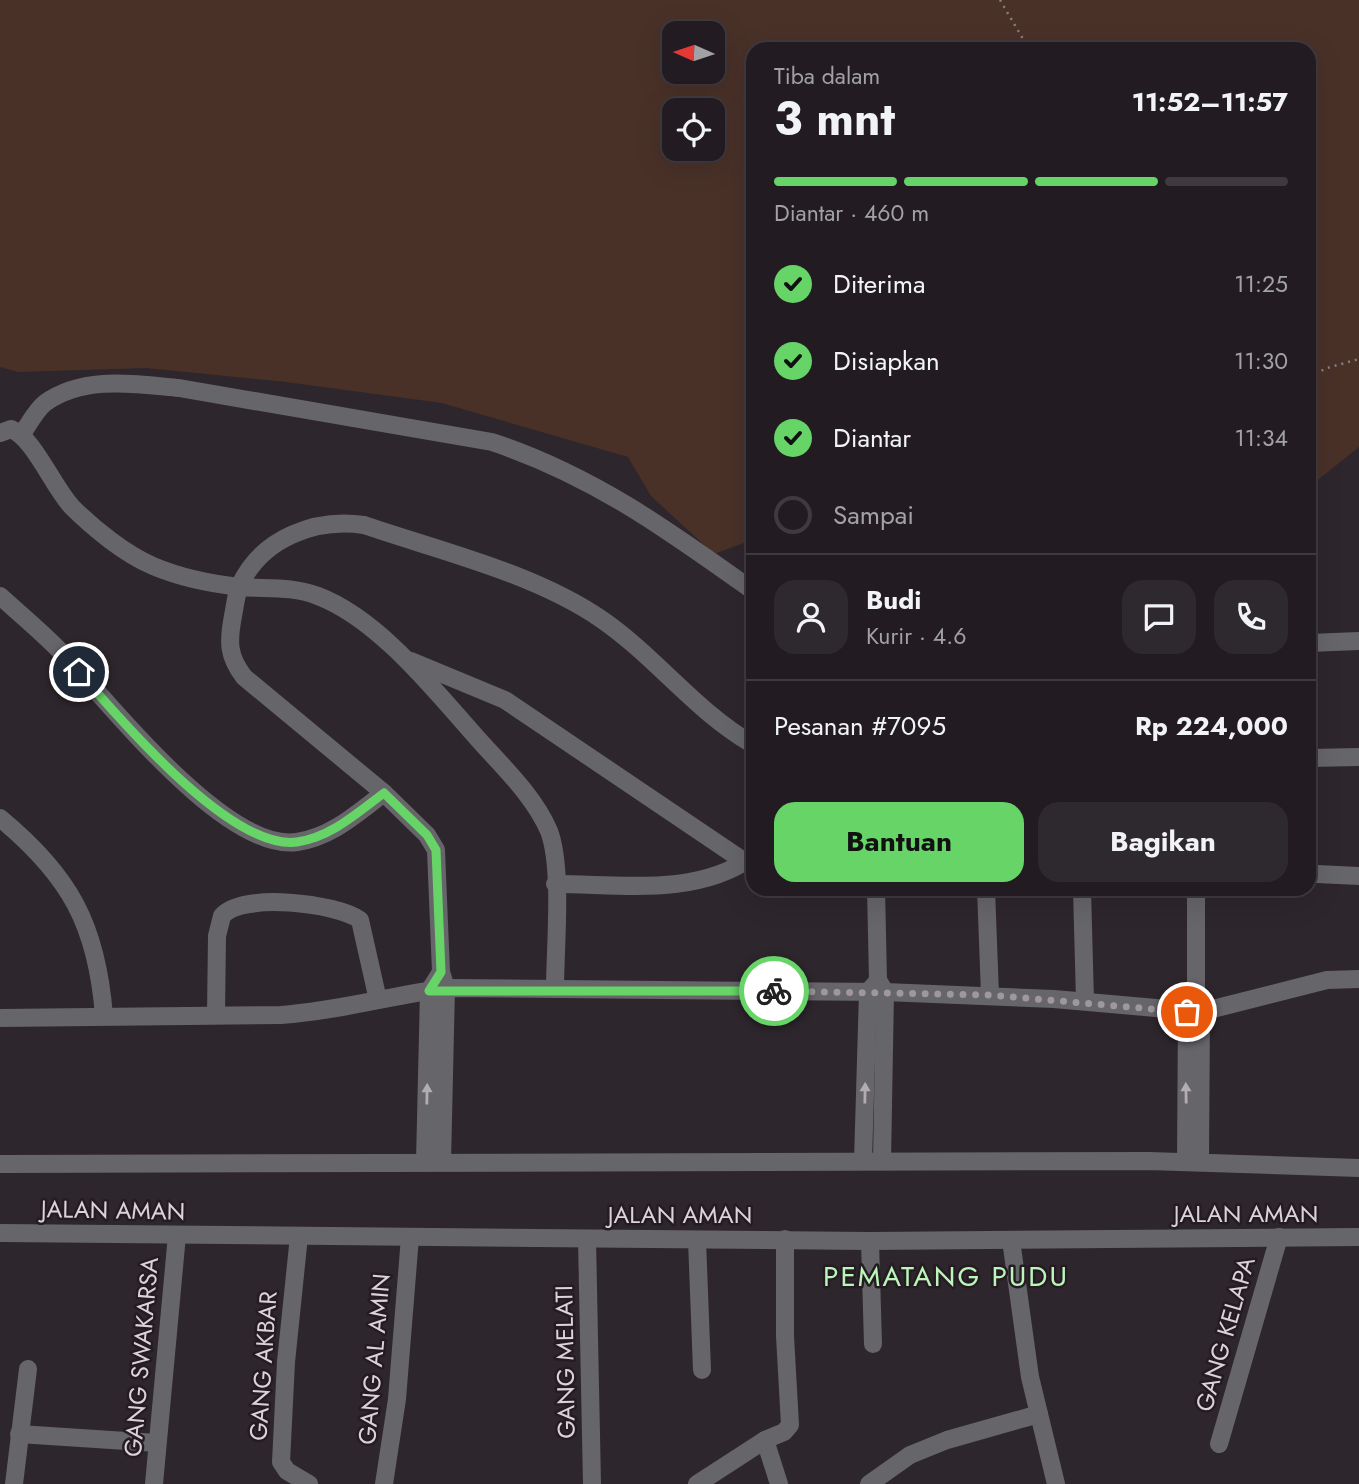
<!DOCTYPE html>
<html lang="id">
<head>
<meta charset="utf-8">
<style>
	:root { --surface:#221c22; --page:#2e292f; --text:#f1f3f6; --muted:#a2a1a5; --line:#3f3a40; --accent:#66d466 }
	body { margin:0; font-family:Jost,sans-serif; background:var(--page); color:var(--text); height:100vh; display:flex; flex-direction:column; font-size:26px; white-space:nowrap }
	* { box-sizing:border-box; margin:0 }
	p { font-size:23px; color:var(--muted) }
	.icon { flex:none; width:38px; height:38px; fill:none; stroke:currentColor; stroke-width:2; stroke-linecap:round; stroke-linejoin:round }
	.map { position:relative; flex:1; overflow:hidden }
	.details { position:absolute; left:746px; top:42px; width:570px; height:854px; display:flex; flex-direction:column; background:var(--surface); border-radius:21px; box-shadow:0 7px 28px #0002,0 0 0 2px var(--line) }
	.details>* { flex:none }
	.needle { width:46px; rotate:273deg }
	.tools { position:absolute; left:662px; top:21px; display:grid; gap:14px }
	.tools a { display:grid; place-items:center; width:63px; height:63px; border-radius:14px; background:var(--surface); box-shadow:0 7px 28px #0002,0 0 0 2px var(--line); font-size:35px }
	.pin { position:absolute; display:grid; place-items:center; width:60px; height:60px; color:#fff; margin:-30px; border:4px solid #fff; border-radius:50%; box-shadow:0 2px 7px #0007 }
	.courier { position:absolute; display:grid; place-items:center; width:70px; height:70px; margin:-35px; border:5px solid #66d466; border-radius:50%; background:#fff; color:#222; box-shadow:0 2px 9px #0007 }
	.summary em { font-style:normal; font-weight:700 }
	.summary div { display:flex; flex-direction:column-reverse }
	.summary { display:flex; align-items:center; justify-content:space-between; height:119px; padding:0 28px }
	h1 { font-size:46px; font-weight:700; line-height:52px }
	.bar { display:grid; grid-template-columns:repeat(4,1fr); gap:10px 7px; align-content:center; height:84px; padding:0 28px }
	.bar i { height:9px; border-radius:5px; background:var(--line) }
	.bar .current { background:var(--accent) }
	.bar p { grid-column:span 4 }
	.line { display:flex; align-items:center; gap:18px; padding:0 28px; border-top:2px solid var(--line) }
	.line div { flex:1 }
	.round { display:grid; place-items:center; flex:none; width:74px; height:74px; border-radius:21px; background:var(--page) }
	ol { padding:0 28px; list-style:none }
	li { display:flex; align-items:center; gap:21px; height:77px }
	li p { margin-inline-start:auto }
	li .icon { padding:7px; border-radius:50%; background:var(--accent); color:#111; stroke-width:4 }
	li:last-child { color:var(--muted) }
	li i { width:38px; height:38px; border:4px solid var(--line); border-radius:50% }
	.button { display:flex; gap:14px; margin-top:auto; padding:14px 28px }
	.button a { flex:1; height:80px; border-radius:21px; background:var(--accent); color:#111; font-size:28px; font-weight:700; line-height:80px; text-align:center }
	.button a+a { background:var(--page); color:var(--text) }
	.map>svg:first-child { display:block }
	.green { fill:#493128; fill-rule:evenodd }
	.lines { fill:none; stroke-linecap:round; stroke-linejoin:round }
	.path { stroke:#867f85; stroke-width:2.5; stroke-dasharray:2 5; stroke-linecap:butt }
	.minor { stroke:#66656a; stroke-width:18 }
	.oneway { fill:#b1adb2 }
	.done { stroke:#9e979d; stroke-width:7; stroke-dasharray:0 12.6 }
	.route { stroke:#66d466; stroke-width:9 }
	.labels { text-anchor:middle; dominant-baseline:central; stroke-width:5; stroke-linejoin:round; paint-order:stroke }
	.street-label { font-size:24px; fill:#dad4d9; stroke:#251c23 }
	.quarter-label { font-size:28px; letter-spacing:2px; fill:#bcf5b9; stroke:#251c23 }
</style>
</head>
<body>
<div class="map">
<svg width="1359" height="1484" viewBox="0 0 1359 1484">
	<rect width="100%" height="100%" fill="#2e262d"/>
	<path class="green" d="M0,0H1359V447L1309,487V49H752V540L714,554L651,496L628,457L442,403L286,382L146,368L18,372L0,367ZM674,33H712V72H674ZM674,110H712V149H674Z"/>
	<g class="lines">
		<g class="path">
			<path d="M1000,0L1029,49"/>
			<path d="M1309,377L1327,368L1359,359"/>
		</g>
		<g class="minor">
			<path d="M0,433L11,429C34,438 53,487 72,507C94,529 125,554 153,566C179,577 213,584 240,587C268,589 292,586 318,596C379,619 436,692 478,739C503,767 534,796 549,831C563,868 555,947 555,989"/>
			<path d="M22,434C29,424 36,410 45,403C84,375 135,384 179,388L492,442C592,475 668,530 752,590"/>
			<path d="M0,596C21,615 43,633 63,654C108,701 226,853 297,842C332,837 357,813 384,793"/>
			<path d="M1309,643L1359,641"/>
			<path d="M411,661L505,700L745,862"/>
			<path d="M1309,758L1359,757"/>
			<path d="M0,818C70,876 97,925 104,1016"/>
			<path d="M1317,874L1359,876"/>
			<path d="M555,884C620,884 696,897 752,857"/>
			<path d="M876,889L878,980L885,992L882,1161"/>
			<path d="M986,889L990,995"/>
			<path d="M1082,889L1085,1001"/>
			<path d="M1196,889V995L1201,1012L1200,1162"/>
			<path d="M441,972L436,850L427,835L384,793L244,677C228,656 228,642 233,616C235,606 236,594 240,585C262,538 315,518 364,525C440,551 534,573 601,619C655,656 695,711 752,744"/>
			<path d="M216,1014L217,936L222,916C242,892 336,903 360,920L378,1000"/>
			<path d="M0,1018L281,1015C337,1011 390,996 446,988L885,992L1054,999L1201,1012L1327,980L1359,979"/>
			<path d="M863,1161L868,992L876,983"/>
			<path d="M1186,1161L1187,1011L1193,1001"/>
			<path d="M425,1162L429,991L441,972L446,988L442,1162"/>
			<path d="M0,1164L1149,1161L1359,1168"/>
			<path d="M0,1233L870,1241L1359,1237"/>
			<path d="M299,1236L286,1362L281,1462L287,1471L309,1484"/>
			<path d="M587,1239L592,1484"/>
			<path d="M697,1240L702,1370"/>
			<path d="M1011,1240L1030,1377L1056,1484"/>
			<path d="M870,1241L873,1344"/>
			<path d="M19,1434L157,1443"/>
			<path d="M765,1440L779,1484"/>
			<path d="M1219,1444L1279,1237"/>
			<path d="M14,1484L28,1369"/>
			<path d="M154,1484L177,1235"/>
			<path d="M384,1484L397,1399L410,1237"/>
			<path d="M697,1484L765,1440L784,1432L790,1425L785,1336V1239"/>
			<path d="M869,1484L910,1455L947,1440L1039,1414"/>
		</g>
	</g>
	<defs><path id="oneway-solid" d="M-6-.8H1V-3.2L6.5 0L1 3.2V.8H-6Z" transform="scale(1.75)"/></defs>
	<g class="oneway">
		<use href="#oneway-solid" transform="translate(865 1093) rotate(-89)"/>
		<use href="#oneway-solid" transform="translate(1186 1093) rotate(-91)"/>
		<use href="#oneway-solid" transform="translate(427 1094) rotate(-89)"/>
	</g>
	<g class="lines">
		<path class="done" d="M774,991L990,995L1187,1012"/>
		<path class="route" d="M79,672C119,718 231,851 297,842C331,837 357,813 384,793L427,835L436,850L441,972L429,991H774"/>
	</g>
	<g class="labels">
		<g class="street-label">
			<text transform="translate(113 1210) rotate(1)">JALAN AMAN</text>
			<text x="1246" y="1213">JALAN AMAN</text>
			<text x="680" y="1214">JALAN AMAN</text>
			<text transform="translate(1225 1334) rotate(-74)">GANG KELAPA</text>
			<text transform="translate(141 1357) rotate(-85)">GANG SWAKARSA</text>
			<text transform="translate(374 1359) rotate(-85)">GANG AL AMIN</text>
			<text transform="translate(565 1362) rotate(-91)">GANG MELATI</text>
			<text transform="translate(263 1366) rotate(-86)">GANG AKBAR</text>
		</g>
		<g class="quarter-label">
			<text x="946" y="1276">PEMATANG PUDU</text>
		</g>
	</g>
</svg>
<div class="tools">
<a><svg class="needle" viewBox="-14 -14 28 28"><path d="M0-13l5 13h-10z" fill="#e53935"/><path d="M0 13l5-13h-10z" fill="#a2a1a5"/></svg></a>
<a><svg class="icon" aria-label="locate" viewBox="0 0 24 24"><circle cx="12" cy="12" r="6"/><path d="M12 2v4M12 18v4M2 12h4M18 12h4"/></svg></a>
</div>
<div class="pin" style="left:1187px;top:1012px;background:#ea580c"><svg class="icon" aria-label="bag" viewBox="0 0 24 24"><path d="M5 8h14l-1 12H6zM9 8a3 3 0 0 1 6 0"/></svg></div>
<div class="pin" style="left:79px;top:672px;background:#1f2937"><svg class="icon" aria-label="home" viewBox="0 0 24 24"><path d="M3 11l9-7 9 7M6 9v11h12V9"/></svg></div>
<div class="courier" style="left:774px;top:991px"><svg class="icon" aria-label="bike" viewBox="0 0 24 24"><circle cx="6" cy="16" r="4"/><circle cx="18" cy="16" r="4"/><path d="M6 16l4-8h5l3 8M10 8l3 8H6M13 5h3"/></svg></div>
<section class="details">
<div class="summary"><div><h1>3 mnt</h1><p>Tiba dalam</p></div><em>11:52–11:57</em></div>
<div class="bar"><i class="current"></i><i class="current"></i><i class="current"></i><i></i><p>Diantar · 460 m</p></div>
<ol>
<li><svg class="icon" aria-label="check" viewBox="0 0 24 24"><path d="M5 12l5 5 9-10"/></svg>Diterima<p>11:25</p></li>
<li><svg class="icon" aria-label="check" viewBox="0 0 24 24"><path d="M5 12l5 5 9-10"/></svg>Disiapkan<p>11:30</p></li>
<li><svg class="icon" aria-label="check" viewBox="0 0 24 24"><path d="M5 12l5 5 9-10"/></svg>Diantar<p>11:34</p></li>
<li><i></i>Sampai</li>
</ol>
<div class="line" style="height:126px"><a class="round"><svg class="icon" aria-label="person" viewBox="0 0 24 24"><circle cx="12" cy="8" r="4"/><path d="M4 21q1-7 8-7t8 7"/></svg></a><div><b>Budi</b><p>Kurir · 4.6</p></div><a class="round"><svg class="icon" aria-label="chat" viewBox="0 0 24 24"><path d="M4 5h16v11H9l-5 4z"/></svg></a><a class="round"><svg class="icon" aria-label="phone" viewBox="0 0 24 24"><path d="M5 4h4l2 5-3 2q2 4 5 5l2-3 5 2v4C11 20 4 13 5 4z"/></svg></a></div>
<div class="line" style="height:91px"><div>Pesanan #7095</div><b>Rp 224,000</b></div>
<div class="button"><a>Bantuan</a><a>Bagikan</a></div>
</section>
</div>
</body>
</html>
